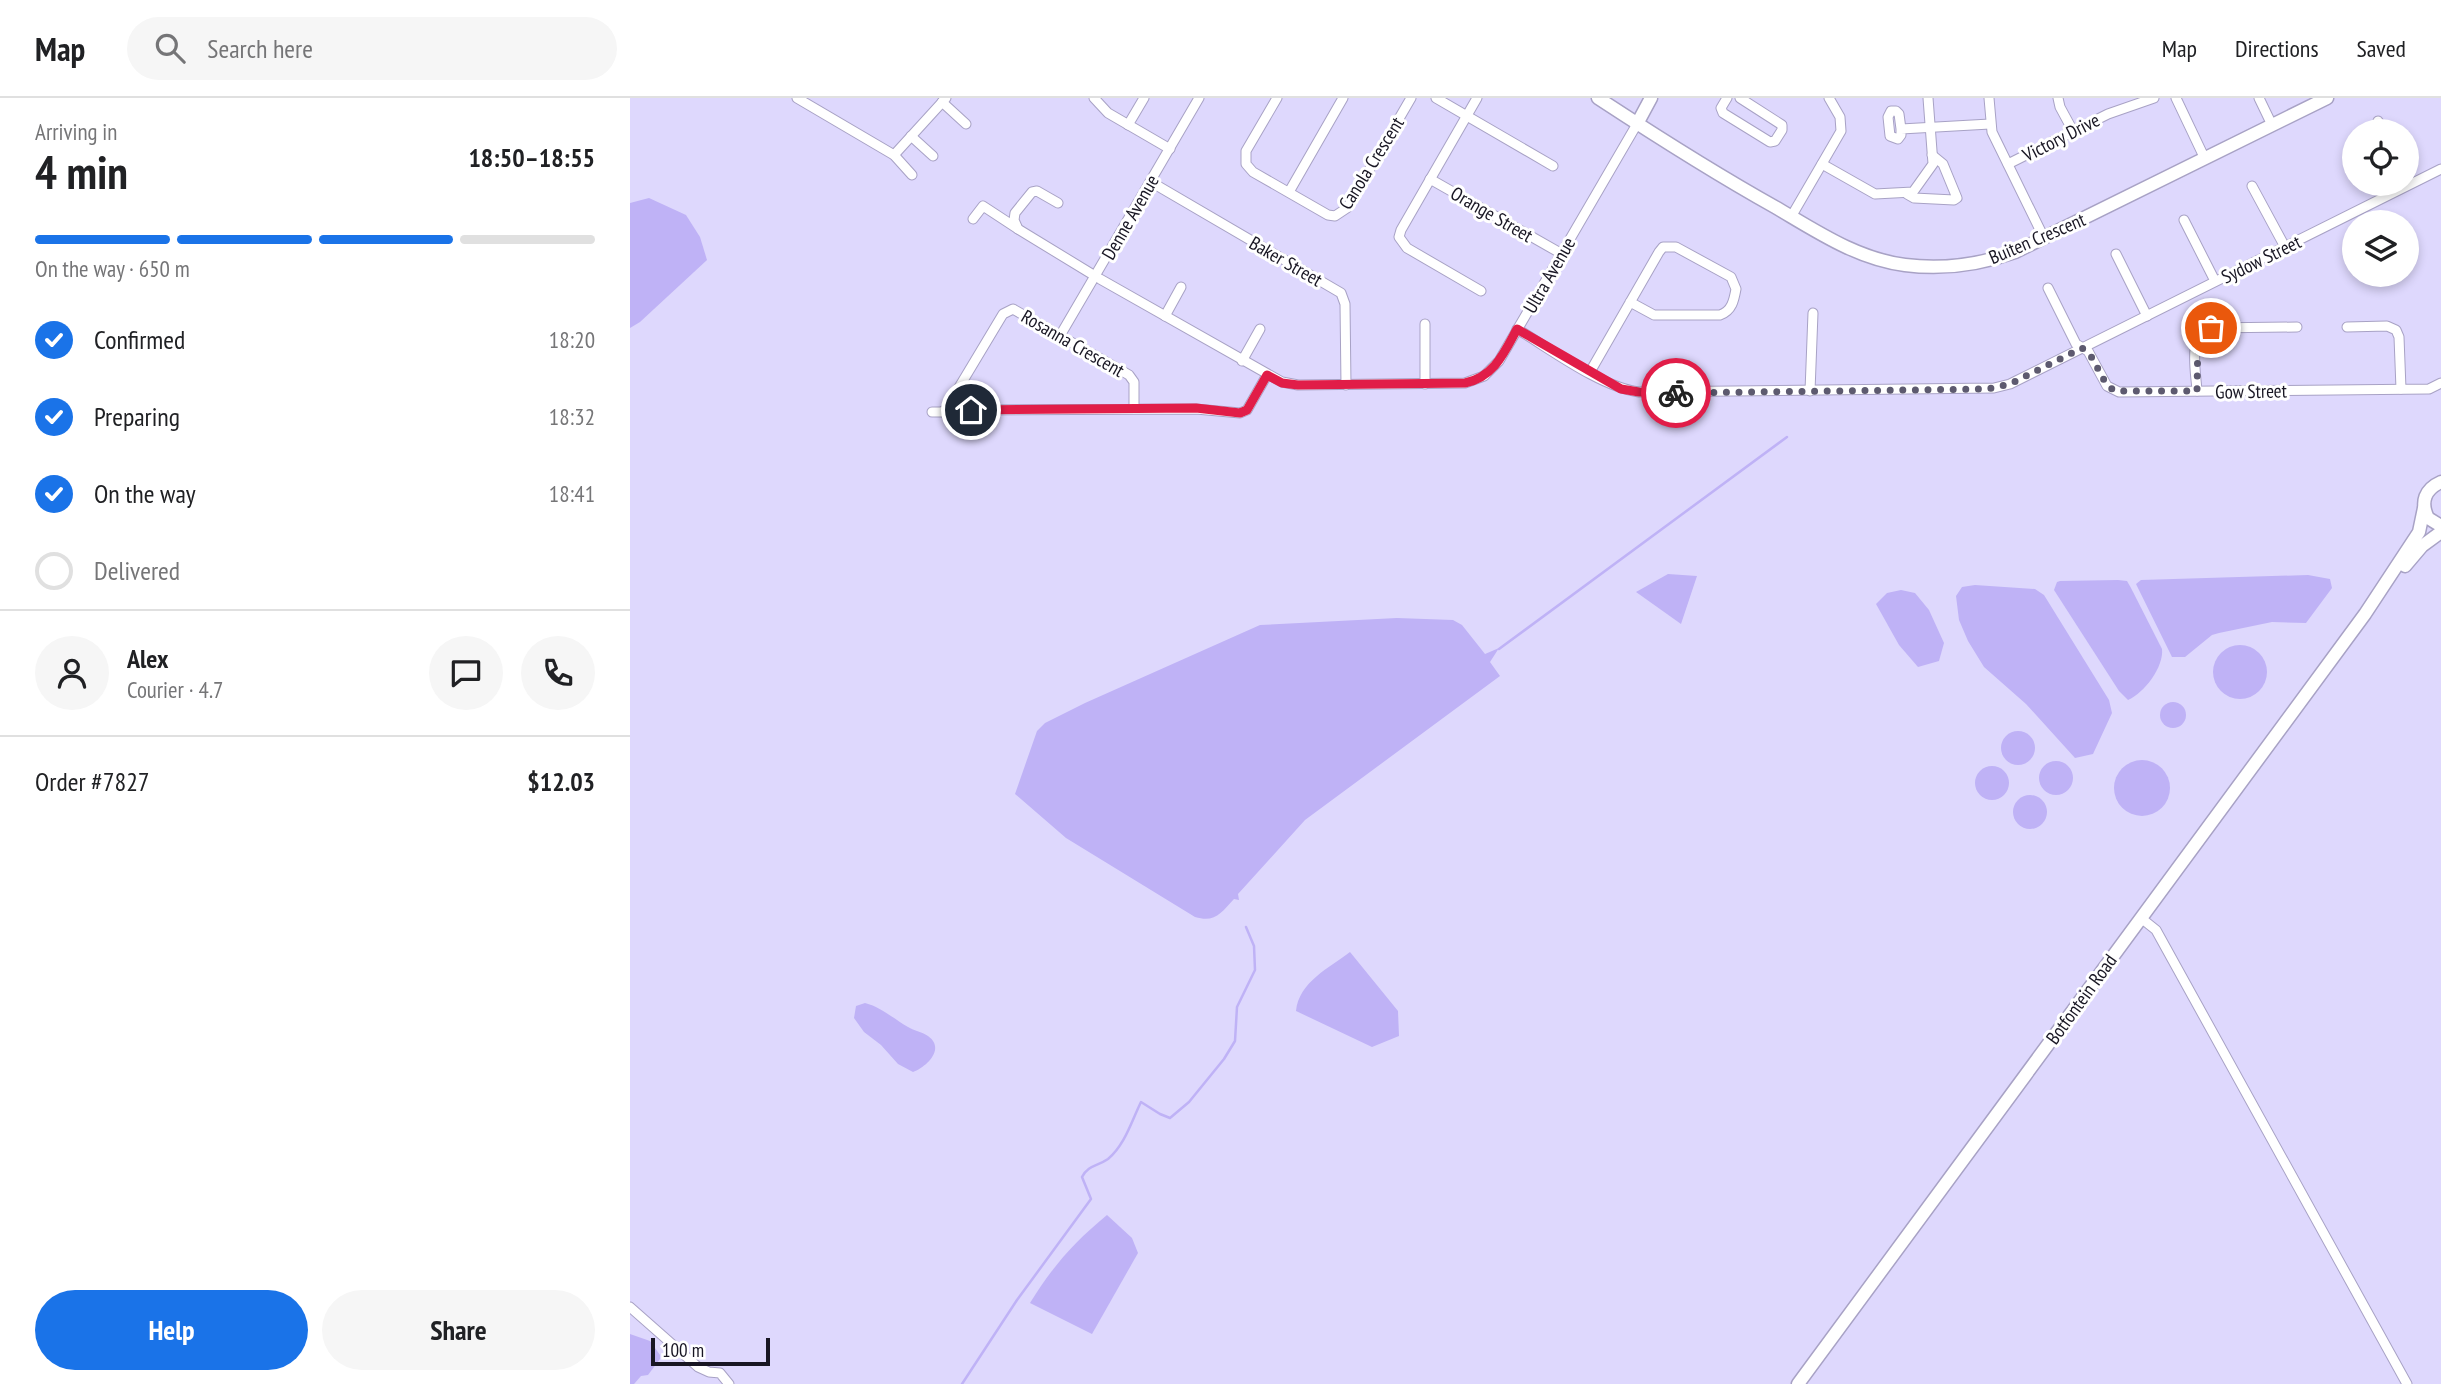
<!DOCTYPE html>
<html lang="en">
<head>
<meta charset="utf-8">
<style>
	:root { --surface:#fff; --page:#f6f6f6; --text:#202124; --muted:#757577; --line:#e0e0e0; --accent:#1a73e8 }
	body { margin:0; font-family:"PT Sans Narrow",sans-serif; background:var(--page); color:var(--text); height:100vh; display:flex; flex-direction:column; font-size:26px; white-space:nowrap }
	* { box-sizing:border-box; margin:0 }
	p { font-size:23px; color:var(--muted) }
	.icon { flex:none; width:38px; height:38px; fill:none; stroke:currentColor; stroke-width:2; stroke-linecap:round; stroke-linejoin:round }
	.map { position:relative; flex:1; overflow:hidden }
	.sheet { display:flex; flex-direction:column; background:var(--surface); width:630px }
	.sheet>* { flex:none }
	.fabs { position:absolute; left:1712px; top:21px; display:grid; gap:14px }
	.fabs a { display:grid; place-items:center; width:77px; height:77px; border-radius:50%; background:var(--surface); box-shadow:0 4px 10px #0003; font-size:35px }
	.scale { position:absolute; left:21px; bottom:18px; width:119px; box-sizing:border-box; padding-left:7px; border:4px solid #181623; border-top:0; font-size:19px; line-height:24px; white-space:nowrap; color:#181623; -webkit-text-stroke:5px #fff; paint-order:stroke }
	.pin { position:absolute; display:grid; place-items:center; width:60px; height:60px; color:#fff; margin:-30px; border:4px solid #fff; border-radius:50%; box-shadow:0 2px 7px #0007 }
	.courier { position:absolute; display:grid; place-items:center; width:70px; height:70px; margin:-35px; border:5px solid #e11d48; border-radius:50%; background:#fff; color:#222; box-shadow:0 2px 9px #0007 }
	.overview em { font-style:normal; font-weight:700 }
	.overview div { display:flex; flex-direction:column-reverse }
	.overview { display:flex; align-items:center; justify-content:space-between; height:119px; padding:0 35px }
	h1 { font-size:46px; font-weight:700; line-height:52px }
	.bar { display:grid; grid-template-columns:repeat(4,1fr); gap:10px 7px; align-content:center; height:84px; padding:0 35px }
	.bar i { height:9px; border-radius:5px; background:var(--line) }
	.bar .on { background:var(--accent) }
	.bar p { grid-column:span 4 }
	.line { display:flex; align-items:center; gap:18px; padding:0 35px; border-top:2px solid var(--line) }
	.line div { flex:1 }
	.round { display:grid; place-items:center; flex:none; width:74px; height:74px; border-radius:37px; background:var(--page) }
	ol { padding:0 35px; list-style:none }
	li { display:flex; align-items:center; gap:21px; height:77px }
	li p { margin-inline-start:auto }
	li .icon { padding:7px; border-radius:50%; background:var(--accent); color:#fff; stroke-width:4 }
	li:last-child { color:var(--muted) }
	li i { width:38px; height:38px; border:4px solid var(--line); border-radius:50% }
	.primary-button { display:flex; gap:14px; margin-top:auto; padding:14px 35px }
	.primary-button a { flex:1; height:80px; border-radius:42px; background:var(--accent); color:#fff; font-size:28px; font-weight:700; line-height:80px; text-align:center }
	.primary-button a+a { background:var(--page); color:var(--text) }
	header { display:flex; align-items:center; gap:42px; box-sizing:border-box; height:98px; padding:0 35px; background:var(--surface); border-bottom:2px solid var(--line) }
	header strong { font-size:33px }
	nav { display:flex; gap:38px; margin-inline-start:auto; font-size:24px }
	.search { width:490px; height:63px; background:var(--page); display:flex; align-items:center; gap:18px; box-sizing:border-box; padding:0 24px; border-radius:38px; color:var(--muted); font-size:26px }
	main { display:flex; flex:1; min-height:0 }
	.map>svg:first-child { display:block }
	.water { fill:#bfb2f6 }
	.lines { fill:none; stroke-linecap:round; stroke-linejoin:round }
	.stream { stroke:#bfb2f6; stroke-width:2.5 }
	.street-casing { stroke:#a8a2c5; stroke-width:11 }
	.secondary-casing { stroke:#a8a2c5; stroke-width:15 }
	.street { stroke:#fff; stroke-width:9 }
	.secondary { stroke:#fff; stroke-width:12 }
	.done { stroke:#5d5a6f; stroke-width:7; stroke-dasharray:0 12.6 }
	.route { stroke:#e11d48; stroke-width:9 }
	.labels { text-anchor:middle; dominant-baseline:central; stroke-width:6; stroke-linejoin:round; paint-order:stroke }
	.street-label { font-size:19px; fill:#181623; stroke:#fff }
</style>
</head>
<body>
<header>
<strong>Map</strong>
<div class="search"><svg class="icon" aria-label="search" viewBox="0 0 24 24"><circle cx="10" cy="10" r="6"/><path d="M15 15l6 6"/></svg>Search here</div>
<nav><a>Map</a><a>Directions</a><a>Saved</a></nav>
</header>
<main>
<section class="sheet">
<div class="overview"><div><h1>4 min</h1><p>Arriving in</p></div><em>18:50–18:55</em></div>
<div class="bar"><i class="on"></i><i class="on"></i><i class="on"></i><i></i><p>On the way · 650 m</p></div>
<ol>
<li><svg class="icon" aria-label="check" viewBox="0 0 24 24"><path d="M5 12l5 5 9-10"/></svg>Confirmed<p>18:20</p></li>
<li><svg class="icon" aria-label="check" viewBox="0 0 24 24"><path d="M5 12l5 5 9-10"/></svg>Preparing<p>18:32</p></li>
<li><svg class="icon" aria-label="check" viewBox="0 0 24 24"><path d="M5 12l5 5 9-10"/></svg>On the way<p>18:41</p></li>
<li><i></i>Delivered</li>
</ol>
<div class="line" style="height:126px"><a class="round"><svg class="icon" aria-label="person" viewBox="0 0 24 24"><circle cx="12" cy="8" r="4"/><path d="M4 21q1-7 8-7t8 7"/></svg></a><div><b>Alex</b><p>Courier · 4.7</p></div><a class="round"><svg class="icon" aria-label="chat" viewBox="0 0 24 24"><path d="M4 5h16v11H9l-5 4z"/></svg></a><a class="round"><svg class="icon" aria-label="phone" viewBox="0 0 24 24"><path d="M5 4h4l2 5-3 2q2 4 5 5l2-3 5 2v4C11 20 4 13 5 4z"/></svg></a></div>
<div class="line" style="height:91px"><div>Order #7827</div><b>$12.03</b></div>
<div class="primary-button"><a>Help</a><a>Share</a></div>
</section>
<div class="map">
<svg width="1811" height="1286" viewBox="0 0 1811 1286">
	<rect width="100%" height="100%" fill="#ded8fd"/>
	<g class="water">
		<path d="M19,100L56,117L70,139L77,162L10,224L0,230V105Z"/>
		<path d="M1038,476L1067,478L1051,526L1006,494Z"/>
		<path d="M1678,477L1700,481L1702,490L1676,525L1642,524L1589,535L1582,537L1555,559H1542L1506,486L1511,482Z"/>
		<path d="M1488,482L1497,483L1501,490L1532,551C1534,569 1514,595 1498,602L1489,593L1424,492L1427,484L1430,483Z"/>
		<path d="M1345,487L1405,491L1414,497L1479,602L1482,615L1463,656L1445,660L1396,606L1354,569L1338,543L1329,522L1326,498L1332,489Z"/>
		<path d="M1271,492L1285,495L1299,512L1314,545L1309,563L1288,569L1269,547L1246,506L1257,495Z"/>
		<path d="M767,520L823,522L832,527L855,556L869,550L860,564L870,578L675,722L608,796L609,802L604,801C591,815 585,825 565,819L436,740L385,696L407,633L415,625L455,605L630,527Z"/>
		<circle cx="1610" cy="574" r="27"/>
		<circle cx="1543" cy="617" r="13"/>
		<circle cx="1388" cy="650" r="17"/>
		<circle cx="1512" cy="690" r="28"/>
		<circle cx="1426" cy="680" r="17"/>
		<circle cx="1362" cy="685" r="17"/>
		<circle cx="1400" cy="714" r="17"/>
		<path d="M720,854L768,913L769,938L742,949L666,913C669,884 699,870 720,854Z"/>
		<path d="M235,905C251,909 264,921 278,929C284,933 293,934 298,938C316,951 296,969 283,974L268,966L251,947L234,934L224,920L226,908Z"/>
		<path d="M477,1117L502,1140L508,1155L462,1236L400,1205C423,1168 443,1145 477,1117Z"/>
		<path d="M0,1236L20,1243L30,1257V1261L18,1277L11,1278L4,1286H0Z"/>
	</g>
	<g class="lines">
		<g class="stream">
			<path d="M869,551L1157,339"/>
			<path d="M332,1286L387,1202L461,1101L452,1079C458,1067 468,1068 478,1061C495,1047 502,1022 511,1004L530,1016L540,1020L559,1004L594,961L605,943L607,909L625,872L624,848L616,829"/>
		</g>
		<g class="street-casing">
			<g id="street">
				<path d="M167,0L264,57L282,77"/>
				<path d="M464,0L478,15L540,51"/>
				<path d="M647,0L616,53V66L623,74L698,117L705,118L717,110L781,0"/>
				<path d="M806,0L923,68"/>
				<path d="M847,0L771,132L769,139L777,150L851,193"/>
				<path d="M1097,0L1091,10L1093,15L1140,44L1145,43L1152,32V27L1110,0"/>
				<path d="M1359,0L1362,34L1414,140"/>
				<path d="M1428,0L1430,9L1443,33"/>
				<path d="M1546,0L1575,61"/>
				<path d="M1629,0L1642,27"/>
				<path d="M312,4L336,26"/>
				<path d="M1748,23L1753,33"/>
				<path d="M498,27L514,0"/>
				<path d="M1271,31V37L1268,41L1260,38L1258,19L1261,13H1266L1269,16L1271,31L1360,26"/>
				<path d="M281,38L303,58"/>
				<path d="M264,57L316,0"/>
				<path d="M1192,66L1245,96L1283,94L1303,66L1298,0"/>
				<path d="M1378,66L1478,16L1524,0"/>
				<path d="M800,81L932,156"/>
				<path d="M521,84L711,195L715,206L716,287"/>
				<path d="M1622,88L1655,149"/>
				<path d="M659,94L713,0"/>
				<path d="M1277,96L1284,100L1324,102L1327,100L1313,66L1302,57"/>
				<path d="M428,105L407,93L402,94L385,115L384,122L388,131L470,181L652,284L668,287L835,285L854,278L869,263L1007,26"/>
				<path d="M1161,119L1211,33L1210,19L1199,0"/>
				<path d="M343,121L353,108L388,131"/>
				<path d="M1554,122L1585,183"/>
				<path d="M1486,156L1517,218"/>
				<path d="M1418,190L1446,246L1458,253L1477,288L1489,294L1799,291L1811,285"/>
				<path d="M535,218L551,189"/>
				<path d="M1717,229L1757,228L1766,232L1769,239L1771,291"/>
				<path d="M887,231C922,252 971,289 1009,294L1364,290L1380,286L1811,71"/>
				<path d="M431,236L569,0"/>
				<path d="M612,263L630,231"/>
				<path d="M960,274L1029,154L1033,149H1046L1101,179L1106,191C1104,202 1102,213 1090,217H1024L1000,204"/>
				<path d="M795,286V226"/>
				<path d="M1180,293L1183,215"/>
				<path d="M1567,293C1566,274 1557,235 1581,230L1667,229"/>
				<path d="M504,311V284L499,277L383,211L373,216L328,291L326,298L328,306L333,311L341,312L566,311L610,315L617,312L637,277"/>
				<path d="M302,314H311L328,306"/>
				<path d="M1511,820L1526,832L1777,1286"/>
				<path d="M0,1209L68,1269L79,1274L90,1275L99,1286"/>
			</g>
		</g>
		<g class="secondary-casing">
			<g id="secondary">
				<path d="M968,0C1026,38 1084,75 1145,109C1186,133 1227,161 1275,167C1313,172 1349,167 1385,154L1697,0"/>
				<path d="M1007,26L1021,0"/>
				<path d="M1811,384C1795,391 1790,404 1798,420L1811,428"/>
				<path d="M1775,468L1792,448L1811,434"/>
				<path d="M1168,1286L1735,516L1789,434L1794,410"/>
			</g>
		</g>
		<use href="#street" class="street"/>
		<use href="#secondary" class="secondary"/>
	</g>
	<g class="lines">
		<path class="done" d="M1046,295L1357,291L1380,286L1452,250C1468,259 1468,283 1485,293H1567L1568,236L1581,230"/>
		<path class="route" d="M341,312L566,310L610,315L617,312L637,277L652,285L668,287L835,285C864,279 874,255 887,231L991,291L1009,294L1046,295"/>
	</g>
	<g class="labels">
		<g class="street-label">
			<text transform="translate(1431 39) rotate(-27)">Victory Drive</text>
			<text transform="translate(741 65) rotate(-58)">Canola Crescent</text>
			<text transform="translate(862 116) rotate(30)">Orange Street</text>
			<text transform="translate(500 119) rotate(-60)">Denne Avenue</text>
			<text transform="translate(1407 140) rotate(-23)">Buiten Crescent</text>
			<text transform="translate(1631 161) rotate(-26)">Sydow Street</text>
			<text transform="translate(656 163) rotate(30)">Baker Street</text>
			<text transform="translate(919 177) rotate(-60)">Ultra Avenue</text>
			<text transform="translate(443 245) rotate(30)">Rosanna Crescent</text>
			<text transform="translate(1621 293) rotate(-1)">Gow Street</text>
			<text transform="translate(1451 901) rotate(-54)">Botfontein Road</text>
		</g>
	</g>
</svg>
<div class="fabs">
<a><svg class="icon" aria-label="locate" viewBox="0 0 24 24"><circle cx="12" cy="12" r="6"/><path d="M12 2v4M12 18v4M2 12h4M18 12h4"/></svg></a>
<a><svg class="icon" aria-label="layers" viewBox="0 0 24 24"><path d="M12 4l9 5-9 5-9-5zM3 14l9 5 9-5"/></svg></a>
</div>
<div class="scale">100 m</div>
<div class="pin" style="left:1581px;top:230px;background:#ea580c"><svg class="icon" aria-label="bag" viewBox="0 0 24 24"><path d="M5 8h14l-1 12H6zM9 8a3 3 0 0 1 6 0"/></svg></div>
<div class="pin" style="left:341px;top:312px;background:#1f2937"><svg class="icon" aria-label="home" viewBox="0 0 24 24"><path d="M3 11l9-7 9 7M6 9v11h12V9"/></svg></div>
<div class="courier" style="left:1046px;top:295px"><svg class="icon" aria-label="bike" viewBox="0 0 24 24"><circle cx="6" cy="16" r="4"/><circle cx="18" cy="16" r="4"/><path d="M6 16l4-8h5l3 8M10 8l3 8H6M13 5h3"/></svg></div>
</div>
</main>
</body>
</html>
